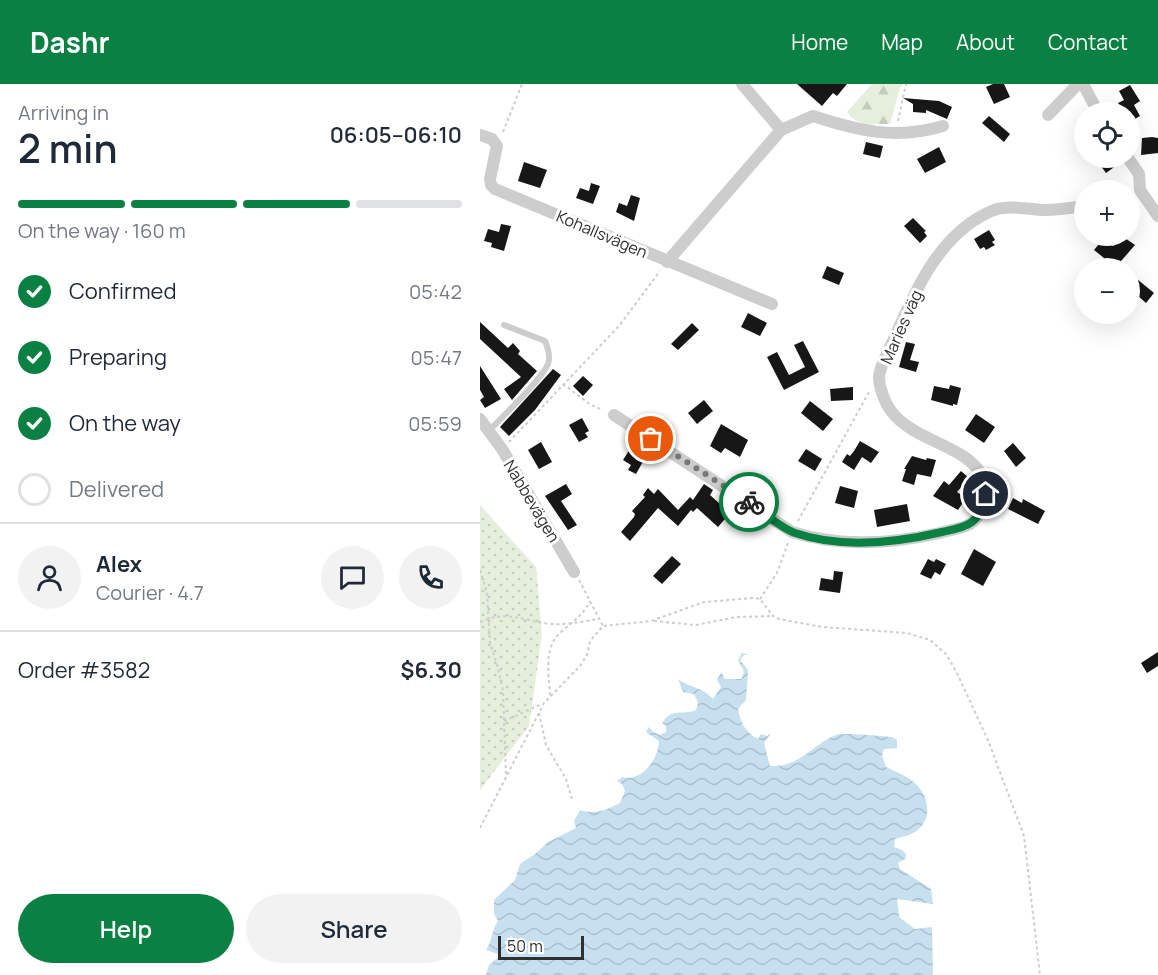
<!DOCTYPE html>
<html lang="en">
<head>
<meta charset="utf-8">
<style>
	:root { --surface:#fff; --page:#f2f2f3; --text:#1f2937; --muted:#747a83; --line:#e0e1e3; --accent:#0b8043 }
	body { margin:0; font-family:Manrope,sans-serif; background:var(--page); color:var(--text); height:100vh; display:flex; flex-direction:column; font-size:22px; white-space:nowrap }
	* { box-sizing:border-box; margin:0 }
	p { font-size:20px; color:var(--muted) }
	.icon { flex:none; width:33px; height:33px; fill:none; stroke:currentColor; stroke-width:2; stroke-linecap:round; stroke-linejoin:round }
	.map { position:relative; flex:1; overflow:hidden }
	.details { display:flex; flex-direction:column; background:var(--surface); width:480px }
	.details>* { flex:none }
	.controls { position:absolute; left:594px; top:18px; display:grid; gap:12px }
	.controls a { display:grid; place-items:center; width:66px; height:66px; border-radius:50%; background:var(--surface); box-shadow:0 6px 24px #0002; font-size:30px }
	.scale { position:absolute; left:18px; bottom:15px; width:86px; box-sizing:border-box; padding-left:6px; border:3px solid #303030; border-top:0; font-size:16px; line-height:21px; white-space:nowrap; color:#303030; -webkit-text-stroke:4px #fff; paint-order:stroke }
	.pin { position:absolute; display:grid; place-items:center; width:51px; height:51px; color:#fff; margin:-26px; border:3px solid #fff; border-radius:50%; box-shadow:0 2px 6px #0007 }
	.courier { position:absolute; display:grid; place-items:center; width:60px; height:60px; margin:-30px; border:4px solid #0b8043; border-radius:50%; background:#fff; color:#222; box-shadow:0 2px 8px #0007 }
	.summary em { font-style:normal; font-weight:600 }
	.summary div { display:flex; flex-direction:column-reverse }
	.summary { display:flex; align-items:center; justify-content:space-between; height:102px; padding:0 18px }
	h1 { font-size:39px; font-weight:600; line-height:45px }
	.bar { display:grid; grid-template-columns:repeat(4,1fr); gap:9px 6px; align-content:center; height:72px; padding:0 18px }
	.bar i { height:8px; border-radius:4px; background:var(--line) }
	.bar .current { background:var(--accent) }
	.bar p { grid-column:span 4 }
	.line { display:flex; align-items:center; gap:15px; padding:0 18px; border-top:2px solid var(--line) }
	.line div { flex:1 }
	.round { display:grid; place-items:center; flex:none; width:63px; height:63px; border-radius:32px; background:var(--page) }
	ol { padding:0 18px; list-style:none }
	li { display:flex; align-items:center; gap:18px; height:66px }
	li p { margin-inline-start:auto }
	li .icon { padding:6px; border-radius:50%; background:var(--accent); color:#fff; stroke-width:4 }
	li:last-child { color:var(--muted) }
	li i { width:33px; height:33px; border:3px solid var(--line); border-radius:50% }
	.primary-button { display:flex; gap:12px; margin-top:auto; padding:12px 18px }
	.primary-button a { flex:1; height:69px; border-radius:36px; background:var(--accent); color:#fff; font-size:24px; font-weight:600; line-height:69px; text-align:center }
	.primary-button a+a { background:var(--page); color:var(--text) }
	header { display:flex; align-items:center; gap:36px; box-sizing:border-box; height:84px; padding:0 30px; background:var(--accent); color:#fff }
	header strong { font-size:28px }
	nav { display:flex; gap:33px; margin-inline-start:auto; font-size:21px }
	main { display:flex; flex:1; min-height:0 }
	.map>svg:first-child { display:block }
	.grass { fill:url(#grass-dots) }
	.forest { fill:url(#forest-firs) }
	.water { fill:url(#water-waves) }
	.building { fill:#171717 }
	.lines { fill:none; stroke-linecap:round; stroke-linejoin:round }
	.path { stroke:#cdcdcd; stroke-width:2; stroke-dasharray:3 3; stroke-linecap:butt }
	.lane { stroke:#cdcdcd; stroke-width:6 }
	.street { stroke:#cdcdcd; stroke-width:12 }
	.done { stroke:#787878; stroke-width:6; stroke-dasharray:0 10.8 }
	.route { stroke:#0b8043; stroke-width:8 }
	.labels { text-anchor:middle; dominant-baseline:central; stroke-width:6; stroke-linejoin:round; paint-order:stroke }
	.street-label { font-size:16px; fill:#303030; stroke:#fff }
</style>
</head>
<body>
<header>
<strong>Dashr</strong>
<nav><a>Home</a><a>Map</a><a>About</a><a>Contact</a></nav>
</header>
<main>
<section class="details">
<div class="summary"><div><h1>2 min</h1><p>Arriving in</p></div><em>06:05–06:10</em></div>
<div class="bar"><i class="current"></i><i class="current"></i><i class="current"></i><i></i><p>On the way · 160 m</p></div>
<ol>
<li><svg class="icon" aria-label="check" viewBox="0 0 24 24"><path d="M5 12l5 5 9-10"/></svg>Confirmed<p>05:42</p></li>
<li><svg class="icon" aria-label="check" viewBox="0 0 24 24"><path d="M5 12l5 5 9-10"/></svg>Preparing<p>05:47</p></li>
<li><svg class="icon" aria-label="check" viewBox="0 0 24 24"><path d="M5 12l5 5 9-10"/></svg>On the way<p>05:59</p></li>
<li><i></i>Delivered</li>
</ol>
<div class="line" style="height:108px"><a class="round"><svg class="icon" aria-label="person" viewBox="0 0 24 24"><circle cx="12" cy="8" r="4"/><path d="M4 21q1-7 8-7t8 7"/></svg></a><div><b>Alex</b><p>Courier · 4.7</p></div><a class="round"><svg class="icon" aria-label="chat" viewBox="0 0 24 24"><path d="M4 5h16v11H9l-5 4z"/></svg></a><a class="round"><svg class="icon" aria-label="phone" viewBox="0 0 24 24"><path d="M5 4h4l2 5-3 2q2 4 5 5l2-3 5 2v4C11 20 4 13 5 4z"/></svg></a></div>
<div class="line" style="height:78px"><div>Order #3582</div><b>$6.30</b></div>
<div class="primary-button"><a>Help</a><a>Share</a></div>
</section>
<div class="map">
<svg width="678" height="891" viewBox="0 0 678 891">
	<defs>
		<pattern id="grass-dots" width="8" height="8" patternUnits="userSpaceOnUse" patternTransform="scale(1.5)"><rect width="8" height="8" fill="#e6eedc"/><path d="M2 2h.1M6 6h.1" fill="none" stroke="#c6ccbd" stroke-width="1.8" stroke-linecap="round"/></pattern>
		<pattern id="forest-firs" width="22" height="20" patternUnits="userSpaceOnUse" patternTransform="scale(1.5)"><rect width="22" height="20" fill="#e6eedc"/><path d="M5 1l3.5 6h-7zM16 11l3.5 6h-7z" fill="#c6ccbd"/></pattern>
		<pattern id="water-waves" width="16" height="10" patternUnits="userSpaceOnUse" patternTransform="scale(1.5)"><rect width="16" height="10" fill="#c7e0ef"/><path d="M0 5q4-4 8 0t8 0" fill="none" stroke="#abc0cd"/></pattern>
	</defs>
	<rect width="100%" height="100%" fill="#fff"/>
	<path class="grass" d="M0,421L56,483L62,550L49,642L0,706Z"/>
	<path class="forest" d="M392,0H423L420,4L410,40C394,40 377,43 367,28Z"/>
	<path class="water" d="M262,569L269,571H264L260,576L268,586L266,616L258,625C260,638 266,649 278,655L281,650L287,652L291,649L284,659L290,682C321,683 331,661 356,651C363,648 401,652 412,653L417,656V664L404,665L402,671L406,683C416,688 428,692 436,700C450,714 453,738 433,749C428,752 421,753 415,755L414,763L422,766L426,770L425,775L418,779L420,785L451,805L453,820L417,815L419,833L435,845L452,843L453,891H6L9,881L21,871L6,866C13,856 11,847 18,837L14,830V816L35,796L40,780L55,770L68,758L96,744L94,737L100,726C116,731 126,726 140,719L145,707L142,700L137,697L142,693C162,698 178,676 179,657L166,648L169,643L173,648L180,651L186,648V642L182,639C193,623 200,632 216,626L218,619L214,610L203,608L198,595C212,605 221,602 233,615L241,603L237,596L241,588L245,595H261C267,586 261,584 258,576Z"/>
	<g class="building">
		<path d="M317,0H367L357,12L353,9L342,22Z"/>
		<path d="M513,0H524L530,13L514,20L506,3Z"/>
		<path d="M650,1L660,17L654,21L660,32L650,38V28H644L638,19L644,16L639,7Z"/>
		<path d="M423,14L459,17L472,23L467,35L446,26V29L433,28V20Z"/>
		<path d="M509,32L530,50L524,58L502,39Z"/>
		<path d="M672,53L678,54V69L661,71L662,54Z"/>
		<path d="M386,58L403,62L400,74L383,70Z"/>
		<path d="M459,63L466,78L445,89L437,75Z"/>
		<path d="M615,74H631L637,81L626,89Z"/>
		<path d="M44,78L67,86L60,104L38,97Z"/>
		<path d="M111,99L120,102L113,120L96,114L100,104L109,107Z"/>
		<path d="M151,111L160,114L154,137L136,128L139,119L147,122Z"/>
		<path d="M433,134L446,147L444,148L447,152L440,159L424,142Z"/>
		<path d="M21,140L31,142L24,167L11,163L12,159L4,157L8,145L19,148Z"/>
		<path d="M509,146L515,156L512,158L515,161L506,166L504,163L500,165L494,155Z"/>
		<path d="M642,152L655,161L635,184H629L621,178L624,174L614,166L624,154L633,162Z"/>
		<path d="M347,182L364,189L359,201L342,194Z"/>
		<path d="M657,195L674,209L666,219L650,205Z"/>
		<path d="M268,229L287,239L280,252L261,243Z"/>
		<path d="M0,238L28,264L33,259L40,267L38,270L57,287L32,316L24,305L41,293L0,255Z"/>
		<path d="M212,239L219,246L198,266L191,260Z"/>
		<path d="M323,257L339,288L304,306L287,273L297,268L309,291L325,283L314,261Z"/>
		<path d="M426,258L435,260L430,276L439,278L436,288L419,283Z"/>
		<path d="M0,282L21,315L5,324L0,316L4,313L0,306Z"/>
		<path d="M73,285L81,291L55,326L29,352L20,343Z"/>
		<path d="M103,292L113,301L103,312L93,302Z"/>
		<path d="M470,301L481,304L477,321L473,320V322L451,316L454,302L469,305Z"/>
		<path d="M373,303V316L351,317L350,305Z"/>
		<path d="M224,316L233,327L217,340L208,329Z"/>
		<path d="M330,317L353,335L343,347L321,329Z"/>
		<path d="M496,330L515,343L504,359L485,346Z"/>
		<path d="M102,334L109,347L105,349L108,353L99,358L89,341Z"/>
		<path d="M241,340L268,356L260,373L245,364L241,369L230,362Z"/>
		<path d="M380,357L399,368L391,379L382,373L374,386L362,378L367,370L370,372L374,367Z"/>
		<path d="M61,358L72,378L59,385L48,366Z"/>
		<path d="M533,359L546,374L536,383L524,367Z"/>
		<path d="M150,365L165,374L156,390L148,386L151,381L143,376Z"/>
		<path d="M326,365L342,375L335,387L318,377Z"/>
		<path d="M432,372L446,376L447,374L456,376L451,393L437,390L434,401L422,397L426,385H424Z"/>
		<path d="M481,387L489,394L477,408L486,414L478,426L453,412L464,397L469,401Z"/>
		<path d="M86,400L92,410L81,417L97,441L88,446L65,412Z"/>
		<path d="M224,400L233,406L230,411L250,429L238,443L217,424L213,428L211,426L198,442L178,424L150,457L141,448L154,433L155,430L152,427L165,413L163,411L168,404L174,410L178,405L198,426L210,413L213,416Z"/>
		<path d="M360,402L378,407L374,424L355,419Z"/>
		<path d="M533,414L542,419L543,415L565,427L558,440L528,425Z"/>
		<path d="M427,420L430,437L397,443L394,426Z"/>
		<path d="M494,465L516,478L503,502L481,490Z"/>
		<path d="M192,472L201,480L182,500L173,492Z"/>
		<path d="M448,475L454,478L456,475L466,480L460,491L455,488L451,495L440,490Z"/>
		<path d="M354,487L363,488L360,509L339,506L341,494L353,496Z"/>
		<path d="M678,568V582L667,589L661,579Z"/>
	</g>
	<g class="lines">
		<g class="path">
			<path d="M418,37L426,0"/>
			<path d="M23,48L42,0"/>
			<path d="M83,300L111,321L123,326"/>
			<path d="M29,358L139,242L180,187"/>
			<path d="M318,437L389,308"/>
			<path d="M0,486L7,509L10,559L17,580L23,607L26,691"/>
			<path d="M99,496L123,542"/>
			<path d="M280,515L297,489L308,459"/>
			<path d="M174,537L216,541L257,533L293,532"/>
			<path d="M0,538C27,525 45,538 72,540C88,541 104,537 119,535"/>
			<path d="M70,611C69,590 63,563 81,548C94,536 101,534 110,517"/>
			<path d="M59,629L66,661L86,695L92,715"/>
			<path d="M24,637L62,620"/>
			<path d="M0,744L64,619L100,582L107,571L110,557L123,542L171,537L224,518L274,514L280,515L293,532L299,535L342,543L427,549L450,556L466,570L476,587L508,656L544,752L560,891"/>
		</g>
		<path class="lane" d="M9,347C22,333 62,295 68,280C71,272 68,264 65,257L24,241"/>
		<g class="street">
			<path d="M262,0L301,46L333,32C379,47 416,56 463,42"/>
			<path d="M603,0L618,28"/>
			<path d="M568,31L598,0"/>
			<path d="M0,51L12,55L17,62L10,95L11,101L15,105L292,220"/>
			<path d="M648,74L659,90L660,106L678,132"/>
			<path d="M187,178L301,46"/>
			<path d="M134,331L312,448C361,463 410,460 460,449C469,446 482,445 490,440C498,435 502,425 504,417C506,410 507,402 504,395C488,360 435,359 411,327C405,319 399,303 399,293C400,281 409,266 414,255C435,206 461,147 514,126C529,121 548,125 564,126C577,126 591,124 604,122"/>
			<path d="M0,335L22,365L94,488"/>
		</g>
	</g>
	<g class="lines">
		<path class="done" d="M171,355L269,418"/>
		<path class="route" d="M269,418C283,428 299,443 315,449C362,465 415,459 462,448C471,446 484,444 492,438C501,431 503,420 506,410"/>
	</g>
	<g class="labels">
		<g class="street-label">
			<text transform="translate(122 150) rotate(23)">Kohallsvägen</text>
			<text transform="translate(421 243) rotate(-66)">Maries väg</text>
			<text transform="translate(52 417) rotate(59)">Nabbevägen</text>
		</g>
	</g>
</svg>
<div class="controls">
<a><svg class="icon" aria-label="locate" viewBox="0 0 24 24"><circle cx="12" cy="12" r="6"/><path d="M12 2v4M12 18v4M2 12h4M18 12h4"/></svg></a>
<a>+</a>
<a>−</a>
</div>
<div class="scale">50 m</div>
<div class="pin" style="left:171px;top:355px;background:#ea580c"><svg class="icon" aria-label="bag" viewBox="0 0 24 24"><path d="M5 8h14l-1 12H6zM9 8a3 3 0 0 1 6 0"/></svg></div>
<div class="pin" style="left:506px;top:410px;background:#1f2937"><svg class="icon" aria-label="home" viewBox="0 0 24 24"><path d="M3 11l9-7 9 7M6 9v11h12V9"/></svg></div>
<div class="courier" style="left:269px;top:418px"><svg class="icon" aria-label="bike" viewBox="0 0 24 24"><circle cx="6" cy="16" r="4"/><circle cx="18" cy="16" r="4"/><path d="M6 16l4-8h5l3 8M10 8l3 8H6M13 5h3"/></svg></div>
</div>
</main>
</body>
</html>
